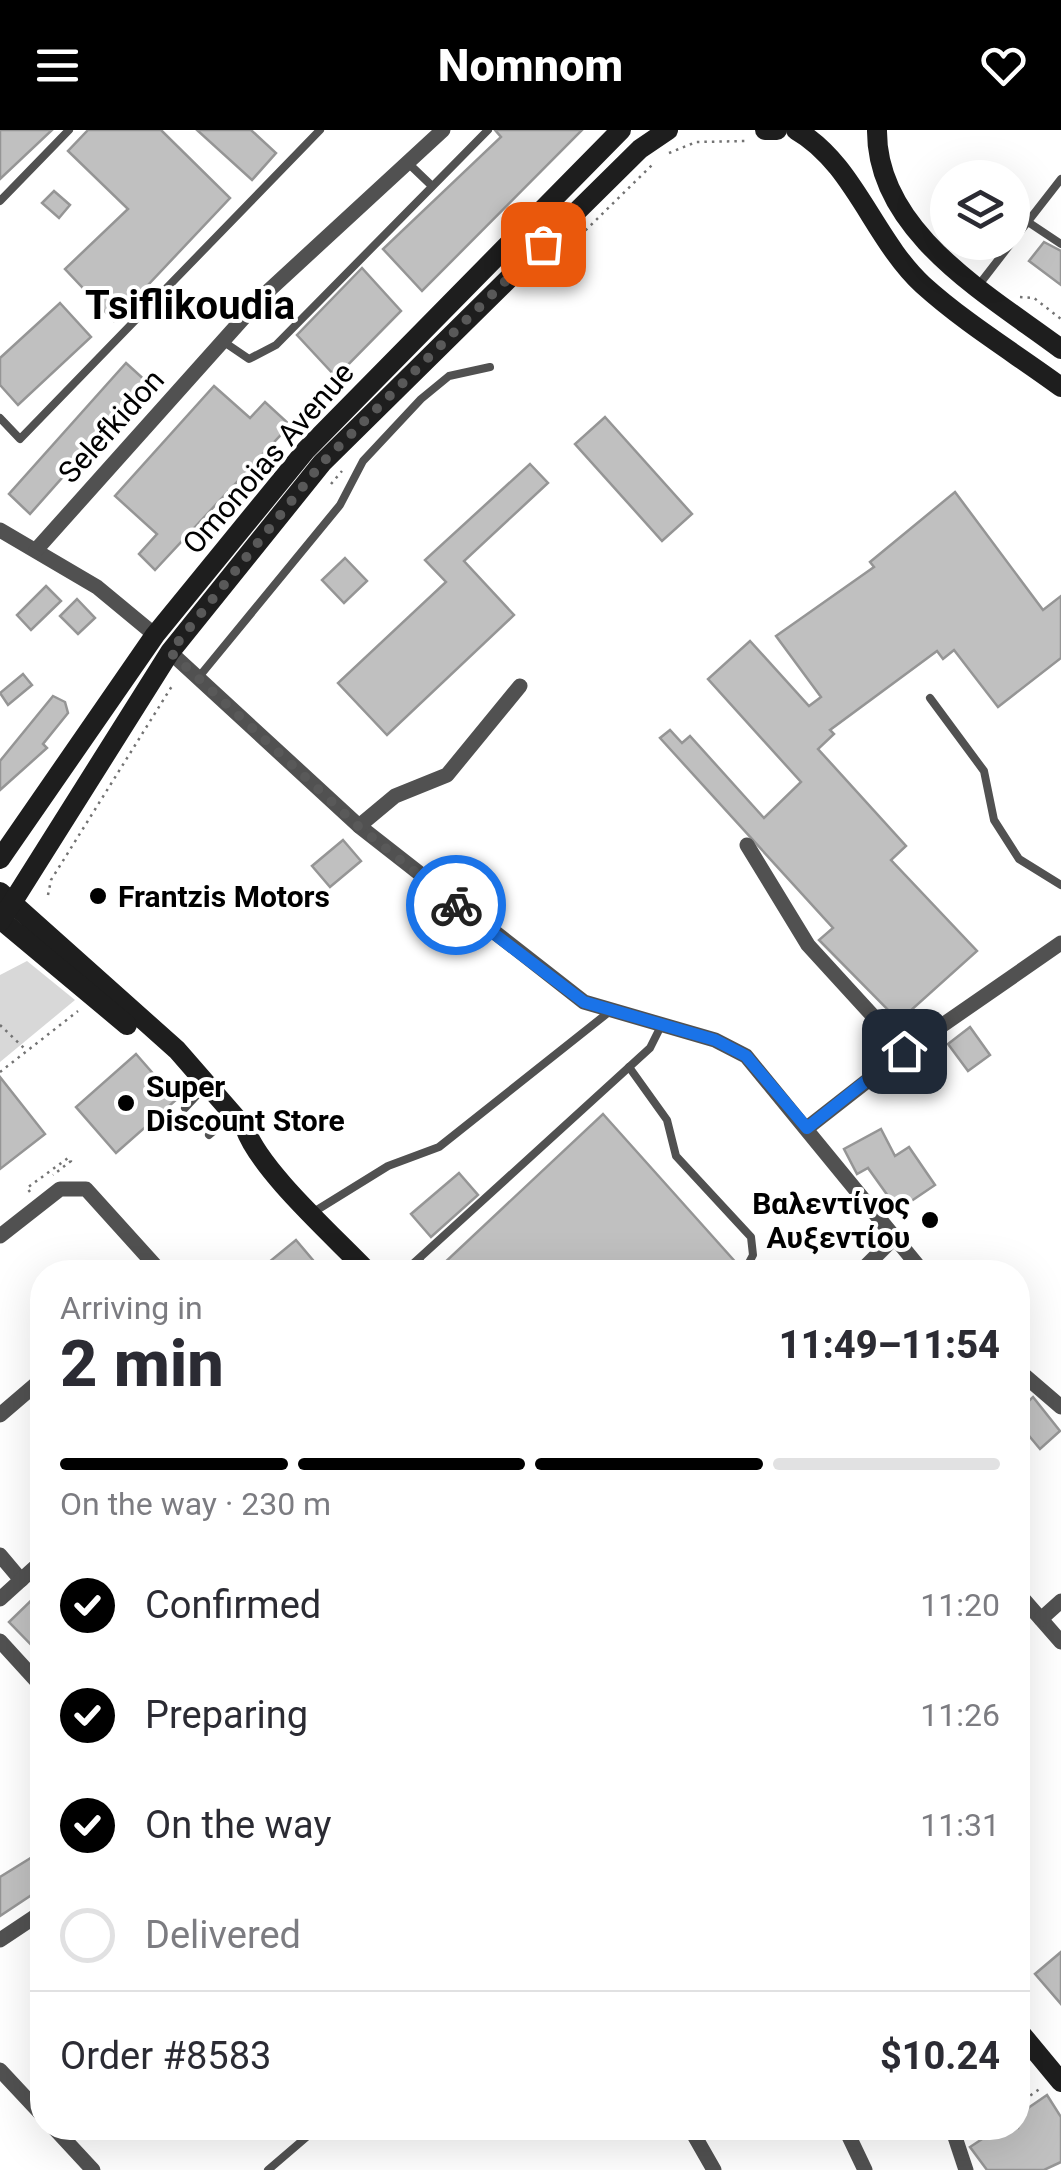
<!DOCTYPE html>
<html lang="en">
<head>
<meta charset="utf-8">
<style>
	:root { --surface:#fff; --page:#f2f2f3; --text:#2b2b33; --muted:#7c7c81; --line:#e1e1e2; --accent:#000 }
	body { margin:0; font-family:Roboto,sans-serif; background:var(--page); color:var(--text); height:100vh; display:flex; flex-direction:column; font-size:38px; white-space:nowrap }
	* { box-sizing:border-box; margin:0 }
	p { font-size:32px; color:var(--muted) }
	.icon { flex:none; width:55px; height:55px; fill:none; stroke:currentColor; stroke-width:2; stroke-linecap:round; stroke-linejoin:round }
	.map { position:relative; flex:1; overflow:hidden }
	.panel { position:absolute; left:30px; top:1130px; width:1000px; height:880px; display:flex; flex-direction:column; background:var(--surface); border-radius:40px; box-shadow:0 10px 40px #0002 }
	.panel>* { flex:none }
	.buttons { position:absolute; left:930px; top:30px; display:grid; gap:20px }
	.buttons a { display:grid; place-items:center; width:100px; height:100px; border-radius:50%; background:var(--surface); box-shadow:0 10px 40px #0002; font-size:50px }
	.pin { position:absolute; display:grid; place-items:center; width:85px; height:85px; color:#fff; margin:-42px; border-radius:20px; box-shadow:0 5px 15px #0006 }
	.courier { position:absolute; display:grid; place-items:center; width:100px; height:100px; margin:-50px; border:8px solid #1a73e8; border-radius:50%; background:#fff; color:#222; box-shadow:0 2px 12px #0007 }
	.head em { font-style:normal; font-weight:800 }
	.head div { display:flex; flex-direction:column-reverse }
	.head { display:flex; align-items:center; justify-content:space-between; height:170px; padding:0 30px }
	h1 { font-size:65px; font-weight:800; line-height:75px }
	.bar { display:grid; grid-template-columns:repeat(4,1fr); gap:15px 10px; align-content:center; height:120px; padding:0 30px }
	.bar i { height:12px; border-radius:8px; background:var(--line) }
	.bar .on { background:var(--accent) }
	.bar p { grid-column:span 4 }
	.line { display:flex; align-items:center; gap:25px; padding:0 30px; border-top:2px solid var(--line) }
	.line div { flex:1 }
	ol { padding:0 30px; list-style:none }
	li { display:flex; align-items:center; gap:30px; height:110px }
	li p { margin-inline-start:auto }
	li .icon { padding:10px; border-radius:50%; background:var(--accent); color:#fff; stroke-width:4 }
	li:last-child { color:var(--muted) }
	li i { width:55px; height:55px; border:5px solid var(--line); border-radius:50% }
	header { display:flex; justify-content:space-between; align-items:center; height:130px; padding:0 30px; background:var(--accent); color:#fff; font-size:45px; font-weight:800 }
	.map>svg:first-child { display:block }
	.green { fill:#d8d8d8 }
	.building { fill:#c0c0c0; stroke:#959595; stroke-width:2.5 }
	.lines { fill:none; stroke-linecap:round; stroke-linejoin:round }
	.path { stroke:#737373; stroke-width:2.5; stroke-dasharray:2.5 5; stroke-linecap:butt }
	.lane { stroke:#515151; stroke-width:8 }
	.street { stroke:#515151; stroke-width:15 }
	.secondary { stroke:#1e1e1e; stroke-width:20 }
	.done { stroke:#595959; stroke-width:10; stroke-dasharray:0 18 }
	.route { stroke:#1a73e8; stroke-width:12 }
	.poi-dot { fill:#000; stroke:#fff; stroke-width:4 }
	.labels { text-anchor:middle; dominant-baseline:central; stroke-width:8; stroke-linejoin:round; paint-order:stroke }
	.street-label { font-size:30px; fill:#000; stroke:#fff }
	.poi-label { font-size:30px; font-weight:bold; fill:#000; stroke:#fff; text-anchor:start }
	.district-label { font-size:40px; font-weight:bold; fill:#000; stroke:#fff }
</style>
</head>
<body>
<header><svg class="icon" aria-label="menu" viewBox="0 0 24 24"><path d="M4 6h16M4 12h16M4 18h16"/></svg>Nomnom<svg class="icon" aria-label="heart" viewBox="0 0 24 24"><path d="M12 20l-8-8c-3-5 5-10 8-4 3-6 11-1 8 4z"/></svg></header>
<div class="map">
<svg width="1061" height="2040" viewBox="0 0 1061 2040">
	<rect width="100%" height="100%" fill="#fff"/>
	<path class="green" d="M27,831L75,870L0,932V845Z"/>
	<g class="building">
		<path d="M0,0H52L0,49Z"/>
		<path d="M88,0H161L230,68L114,191L65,139L128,79L68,21Z"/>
		<path d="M197,0H251L276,23L252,50Z"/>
		<path d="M495,0H582L422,161L383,119L501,7Z"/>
		<path d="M54,61L70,75L59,88L42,73Z"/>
		<path d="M1044,112L1061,121V155L1029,131Z"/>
		<path d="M362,138L401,181L336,247L297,205Z"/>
		<path d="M60,173L91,207L18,275L0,255V228Z"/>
		<path d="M126,233L147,252L30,384L9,364Z"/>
		<path d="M214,256L250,288L265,272L290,295L155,440L139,424L157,404L115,366Z"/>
		<path d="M605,287L692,384L662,411L575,314Z"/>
		<path d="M530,334L548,353L464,431L514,485L387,605L338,553L446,452L425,430Z"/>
		<path d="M955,362L1043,480L1061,466V528L998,577L954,520L943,529L937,521L830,600L834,604L818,619L906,716L891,730L977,821L899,891L819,810L833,798L660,608L670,600L682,613L690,606L764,688L801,652L708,549L750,511L809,576L821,567L776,506L874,437L870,432Z"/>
		<path d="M345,428L367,451L344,473L322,450Z"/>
		<path d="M46,456L61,471L31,500L17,485Z"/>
		<path d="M77,469L95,488L78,504L60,486Z"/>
		<path d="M23,544L32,555L8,575L0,563Z"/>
		<path d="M53,566L65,572L68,583L43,614L47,618L0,660V631Z"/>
		<path d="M343,710L361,731L330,757L312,736Z"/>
		<path d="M970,897L990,925L968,941L948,914Z"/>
		<path d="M136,924L176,970L116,1023L76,977Z"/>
		<path d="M0,947L45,1004L0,1039Z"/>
		<path d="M603,984L739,1136L737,1142H447L441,1136Z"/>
		<path d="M881,999L895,1026L909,1017L935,1055L898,1080L868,1038L857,1044L844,1019Z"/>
		<path d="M459,1043L478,1065L431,1107L411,1084Z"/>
		<path d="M296,1110L323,1142H257Z"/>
		<path d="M1033,1267L1060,1301L1040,1319L1030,1307L1018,1318V1281Z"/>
		<path d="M42,1460V1526L9,1492Z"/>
		<path d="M42,1721V1758L0,1786V1747Z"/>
		<path d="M1061,1822V1874L1035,1844Z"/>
		<path d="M1047,1965L1061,1987V2032L1044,2040H987L970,2017L999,1998H1018V1985Z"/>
	</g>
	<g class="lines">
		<g class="path">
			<path d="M669,23L696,12L748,11"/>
			<path d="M532,153L654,33"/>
			<path d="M1020,167L1034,168L1061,189"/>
			<path d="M331,354L342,341"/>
			<path d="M48,765L51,750L172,556"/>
			<path d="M0,895L26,920"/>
			<path d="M0,942L78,881"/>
			<path d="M30,1062L27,1058L68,1028L71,1031L53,1045"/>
			<path d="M1018,1974L1041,1958"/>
			<path d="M972,2007L985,1998"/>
		</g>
		<g class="lane">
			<path d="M408,33L432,56"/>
			<path d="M0,71L69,0"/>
			<path d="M1028,92L1061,114"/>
			<path d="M1012,112L1061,49"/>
			<path d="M978,156L1012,112"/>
			<path d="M224,212L249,229L276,215L488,0"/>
			<path d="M0,288L20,309L320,0"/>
			<path d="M198,548L340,375L363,331L421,269L449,246L490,237"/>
			<path d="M930,568L984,641L994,690L1019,729L1061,755"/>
			<path d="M629,937L667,990L676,1026L751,1107L753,1125L744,1142"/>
			<path d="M185,978L198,964"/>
			<path d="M209,1005L223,993"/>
			<path d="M312,1083L388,1036L439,1017L609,882"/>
			<path d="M419,1130L429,1142"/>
			<path d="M404,1142L650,918L661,896"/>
			<path d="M268,2040L317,1998"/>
		</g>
		<g class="street">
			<path d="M0,400L97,457L155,505"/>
			<path d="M36,420L265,164L443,0"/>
			<path d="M170,522L359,696L584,872L715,910L746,926L923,1142"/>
			<path d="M359,696L395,666L447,645L520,556"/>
			<path d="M747,715L808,815L905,921"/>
			<path d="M807,998L908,919L1061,813"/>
			<path d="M0,1106L60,1059H86L161,1142"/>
			<path d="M860,1142L893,1109"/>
			<path d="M1018,1240L1061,1277"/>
			<path d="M0,1285L42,1249"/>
			<path d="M0,1425L21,1450"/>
			<path d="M1018,1463L1061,1512"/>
			<path d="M0,1469L42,1431"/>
			<path d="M1041,1489L1061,1471"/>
			<path d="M0,1511L42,1557"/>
			<path d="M0,1810L42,1782"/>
			<path d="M0,1940L42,1985"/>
			<path d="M54,1998L93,2040"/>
			<path d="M690,1998L714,2040"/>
			<path d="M845,1998L865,2040"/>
			<path d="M952,1998L966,2040"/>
		</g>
		<g class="secondary">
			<path d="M765,0H777"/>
			<path d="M796,0C854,33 874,110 923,155C965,193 1016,224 1061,257"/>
			<path d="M877,0C876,102 989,165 1061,219"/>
			<path d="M0,729L155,505L306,320L621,0"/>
			<path d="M0,762L177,920L245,998C260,1041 335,1107 368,1142"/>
			<path d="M0,789L127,895"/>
			<path d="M0,792L170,522L322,333L640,19L668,0"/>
			<path d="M1018,1900L1061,1952"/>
		</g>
	</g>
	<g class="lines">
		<path class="done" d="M456,775L358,696L170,522L322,333L543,114"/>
		<path class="route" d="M456,775L584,872L715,910L746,926L807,998L904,921"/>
	</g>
	<g class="poi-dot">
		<circle cx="98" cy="766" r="10"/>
		<circle cx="126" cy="973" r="10"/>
		<circle cx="930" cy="1090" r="10"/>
	</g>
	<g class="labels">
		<g class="street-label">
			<text transform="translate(111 296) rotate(-48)">Selefkidon</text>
			<text transform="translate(268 328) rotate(-49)">Omonoias Avenue</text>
		</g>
		<g class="poi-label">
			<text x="118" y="766">Frantzis Motors</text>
			<text x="146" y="956">Super<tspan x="146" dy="34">Discount Store</tspan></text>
			<text x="910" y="1073" text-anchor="end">Βαλεντίνος<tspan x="910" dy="34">Αυξεντίου</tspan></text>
		</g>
		<g class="district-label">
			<text x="190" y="175">Tsiflikoudia</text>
		</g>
	</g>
</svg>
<div class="buttons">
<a><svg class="icon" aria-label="layers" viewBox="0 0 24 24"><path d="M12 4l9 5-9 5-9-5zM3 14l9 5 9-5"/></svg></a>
</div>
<div class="pin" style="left:543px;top:114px;background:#ea580c"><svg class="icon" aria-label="bag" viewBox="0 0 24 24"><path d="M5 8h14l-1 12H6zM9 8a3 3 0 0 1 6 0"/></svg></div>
<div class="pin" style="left:904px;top:921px;background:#1f2937"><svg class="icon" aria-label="home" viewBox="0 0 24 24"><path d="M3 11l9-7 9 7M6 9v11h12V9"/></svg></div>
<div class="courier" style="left:456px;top:775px"><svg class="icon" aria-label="bike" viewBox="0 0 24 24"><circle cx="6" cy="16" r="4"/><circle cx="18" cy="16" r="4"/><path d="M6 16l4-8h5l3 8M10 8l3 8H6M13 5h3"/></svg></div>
<section class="panel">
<div class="head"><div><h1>2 min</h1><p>Arriving in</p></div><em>11:49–11:54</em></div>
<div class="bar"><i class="on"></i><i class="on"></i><i class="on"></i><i></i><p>On the way · 230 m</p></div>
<ol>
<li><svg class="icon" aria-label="check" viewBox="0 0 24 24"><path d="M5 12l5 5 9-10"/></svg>Confirmed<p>11:20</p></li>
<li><svg class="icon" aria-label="check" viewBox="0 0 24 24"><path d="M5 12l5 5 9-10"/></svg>Preparing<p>11:26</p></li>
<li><svg class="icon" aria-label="check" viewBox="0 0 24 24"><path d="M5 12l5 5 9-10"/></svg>On the way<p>11:31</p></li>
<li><i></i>Delivered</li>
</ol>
<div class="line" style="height:130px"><div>Order #8583</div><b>$10.24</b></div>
</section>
</div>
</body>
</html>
